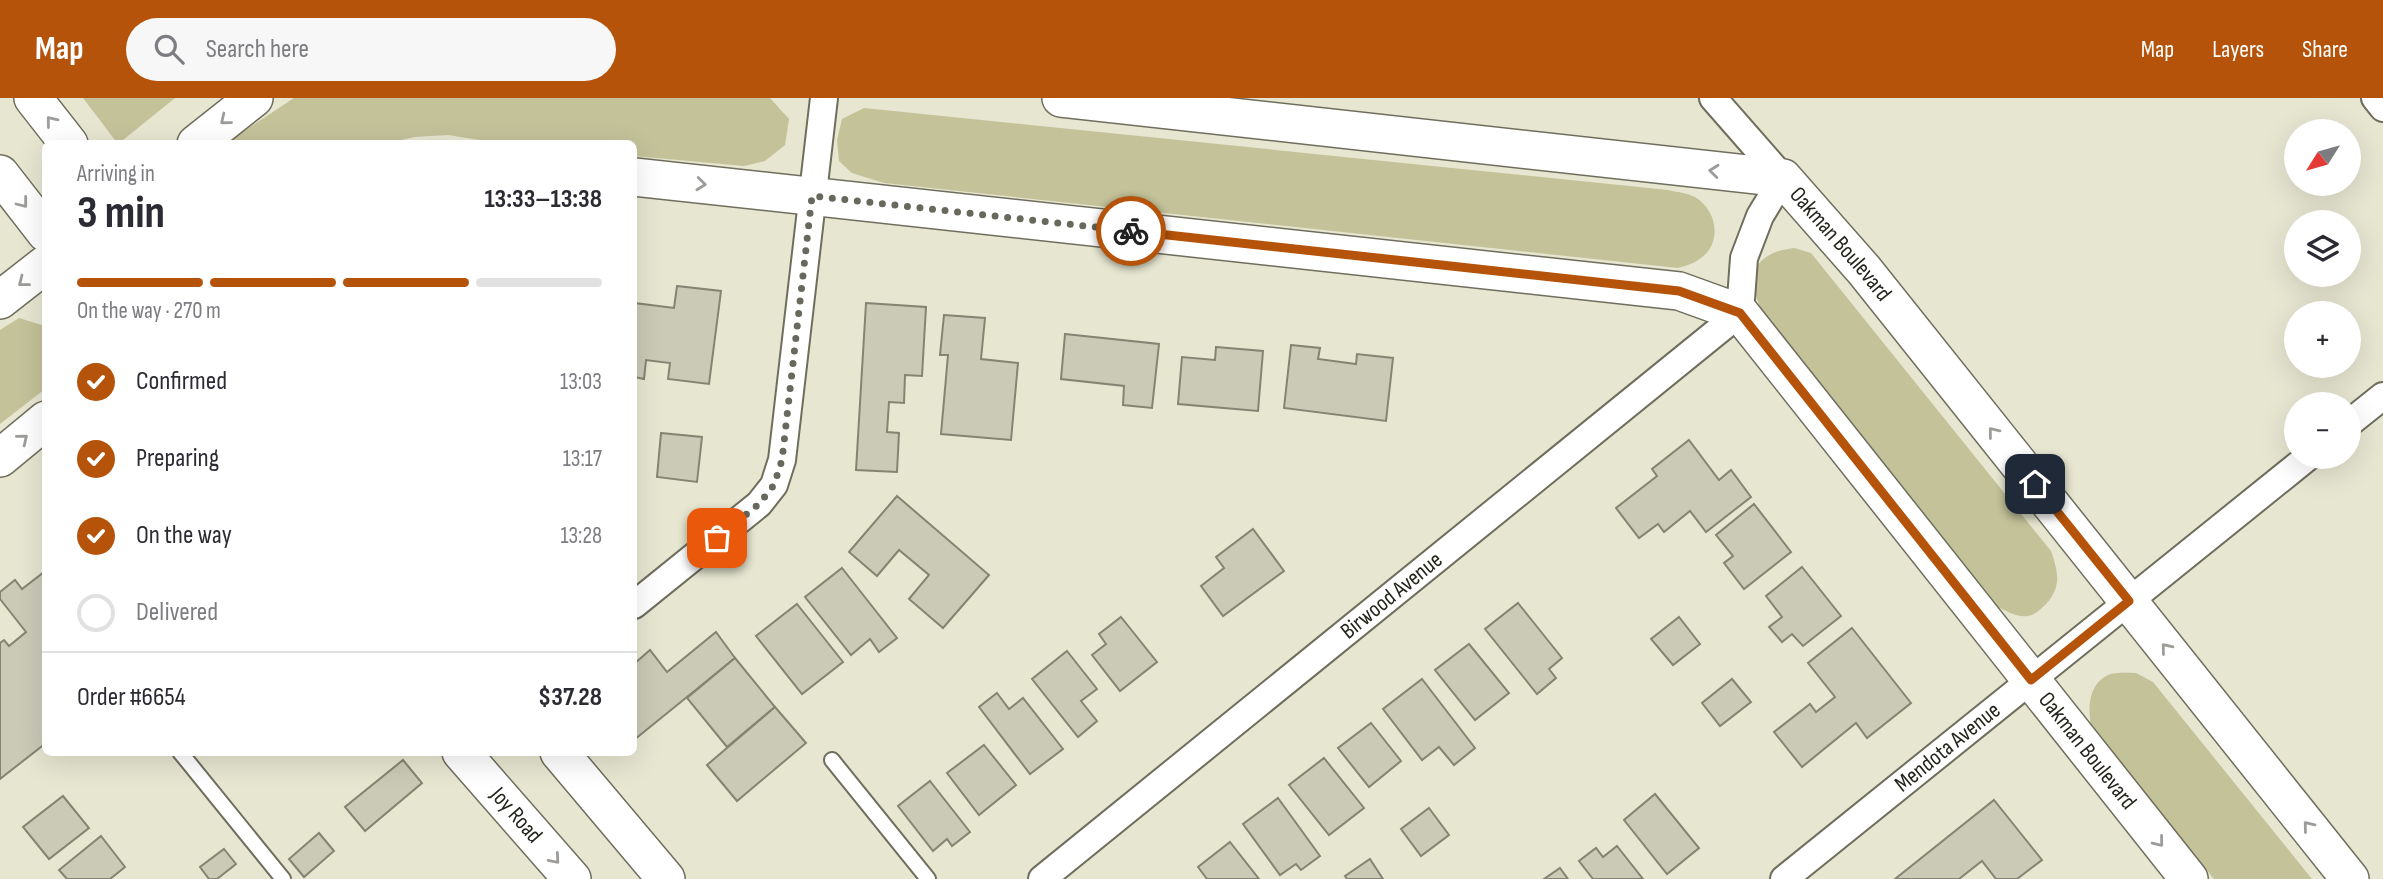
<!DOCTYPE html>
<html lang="en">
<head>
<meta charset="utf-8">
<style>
	:root { --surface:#fff; --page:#f7f7f7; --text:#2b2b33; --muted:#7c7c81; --line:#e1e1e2; --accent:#b45309 }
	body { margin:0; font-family:"Sofia Sans Condensed",sans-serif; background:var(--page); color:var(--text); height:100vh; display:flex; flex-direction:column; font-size:26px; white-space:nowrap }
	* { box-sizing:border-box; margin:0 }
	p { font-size:23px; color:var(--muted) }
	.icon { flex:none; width:38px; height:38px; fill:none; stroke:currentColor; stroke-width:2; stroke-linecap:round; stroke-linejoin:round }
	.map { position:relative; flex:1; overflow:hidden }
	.panel { position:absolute; left:42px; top:42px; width:595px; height:616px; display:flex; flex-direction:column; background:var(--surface); border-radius:10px; box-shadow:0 7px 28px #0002 }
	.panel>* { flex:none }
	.needle { width:46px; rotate:233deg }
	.fabs { position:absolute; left:2284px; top:21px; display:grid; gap:14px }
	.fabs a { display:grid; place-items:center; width:77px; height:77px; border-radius:50%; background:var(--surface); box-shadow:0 7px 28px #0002; font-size:35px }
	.pin { position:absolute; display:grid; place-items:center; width:60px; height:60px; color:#fff; margin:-30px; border-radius:14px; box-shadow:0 4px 10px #0006 }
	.courier { position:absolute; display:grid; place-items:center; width:70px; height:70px; margin:-35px; border:5px solid #b45309; border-radius:50%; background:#fff; color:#222; box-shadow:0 2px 9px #0007 }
	.headline em { font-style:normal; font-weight:700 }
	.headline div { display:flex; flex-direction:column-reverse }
	.headline { display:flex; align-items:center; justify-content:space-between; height:119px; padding:0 35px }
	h1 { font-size:46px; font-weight:700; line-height:52px }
	.bar { display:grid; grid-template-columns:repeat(4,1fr); gap:10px 7px; align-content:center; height:84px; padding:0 35px }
	.bar i { height:9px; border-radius:5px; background:var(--line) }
	.bar .selected { background:var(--accent) }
	.bar p { grid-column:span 4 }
	.line { display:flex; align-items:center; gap:18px; padding:0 35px; border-top:2px solid var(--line) }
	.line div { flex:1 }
	ol { padding:0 35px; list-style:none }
	li { display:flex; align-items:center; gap:21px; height:77px }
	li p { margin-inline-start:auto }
	li .icon { padding:7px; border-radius:50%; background:var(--accent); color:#fff; stroke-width:4 }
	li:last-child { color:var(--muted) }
	li i { width:38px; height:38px; border:4px solid var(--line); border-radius:50% }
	header { display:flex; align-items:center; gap:42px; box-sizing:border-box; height:98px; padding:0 35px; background:var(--accent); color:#fff }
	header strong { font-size:33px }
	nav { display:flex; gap:38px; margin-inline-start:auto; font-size:24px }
	.search { width:490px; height:63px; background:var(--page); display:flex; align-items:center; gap:18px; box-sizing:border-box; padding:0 24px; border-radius:38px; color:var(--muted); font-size:26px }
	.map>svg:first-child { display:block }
	.green { fill:#c3c299 }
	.building { fill:#cbcab7; stroke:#858472; stroke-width:2 }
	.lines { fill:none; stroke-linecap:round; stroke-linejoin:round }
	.lane-casing { stroke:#6f6e5d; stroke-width:18 }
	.street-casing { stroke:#6f6e5d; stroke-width:30 }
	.secondary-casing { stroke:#6f6e5d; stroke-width:40 }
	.lane { stroke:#fff; stroke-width:14 }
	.street { stroke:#fff; stroke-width:26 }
	.secondary { stroke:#fff; stroke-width:37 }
	.oneway { stroke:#9d9c99 }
	.done { stroke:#69685c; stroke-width:7; stroke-dasharray:0 12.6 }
	.route { stroke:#b45309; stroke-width:9 }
	.labels { text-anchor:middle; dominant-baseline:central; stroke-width:5; stroke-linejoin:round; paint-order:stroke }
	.street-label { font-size:23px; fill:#25241d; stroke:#e6e6d1 }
</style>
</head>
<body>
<header>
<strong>Map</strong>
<div class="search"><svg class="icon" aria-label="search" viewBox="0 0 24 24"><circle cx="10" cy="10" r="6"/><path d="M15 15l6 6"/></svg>Search here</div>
<nav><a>Map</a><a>Layers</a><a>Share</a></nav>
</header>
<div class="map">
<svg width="2383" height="781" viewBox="0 0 2383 781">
	<rect width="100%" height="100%" fill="#e6e6d1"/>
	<g class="green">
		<path d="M83,0H175L118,46Z"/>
		<path d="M294,0H770L789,21L785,47L765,63L744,68L634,58V46H505L448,37L414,39L385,46L226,45Z"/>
		<path d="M864,10L1668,92C1677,94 1687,95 1695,99C1718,113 1723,147 1698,162C1693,166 1684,168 1678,170L884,85L852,75L839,63L837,42L842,21Z"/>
		<path d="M1794,150L1811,155L2051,453C2058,473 2062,489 2046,506C2041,511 2035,517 2028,518C2017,520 2005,512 1995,508L1762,213C1745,177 1754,155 1794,150Z"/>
		<path d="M19,220L45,228V291L0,326V232Z"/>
		<path d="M2136,575L2153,584L2312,781H2214L2091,628C2088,610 2088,587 2108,577C2115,574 2128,575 2136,575Z"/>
	</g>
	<g class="building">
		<path d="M677,188L721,193L709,286L668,281L670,265L646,262L644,281L634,279V205L674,210Z"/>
		<path d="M866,205L926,209L922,278L905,277L904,305L889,304L887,334L899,335L897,374L856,372Z"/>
		<path d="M944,217L985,220L981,261L1018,265L1011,342L941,336L948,257H940Z"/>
		<path d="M1065,236L1159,246L1152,310L1123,307L1124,288L1061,281Z"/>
		<path d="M1291,247L1320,250L1318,261L1356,266L1357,256L1393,260L1386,323L1284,310Z"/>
		<path d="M1216,249L1263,253L1258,313L1178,306L1182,259L1215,262Z"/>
		<path d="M661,335L702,339L697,384L657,379Z"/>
		<path d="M1689,342L1719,382L1731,372L1751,399L1706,434L1690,413L1664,434L1658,426L1639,440L1616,410L1657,378L1652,371Z"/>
		<path d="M897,398L989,477L943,530L909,501L929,477L899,452L877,478L849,454Z"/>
		<path d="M1754,406L1791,454L1744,491L1724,465L1733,458L1716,437Z"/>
		<path d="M1253,431L1284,473L1223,518L1201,488L1224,470L1216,459Z"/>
		<path d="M1802,469L1841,518L1803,548L1792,536L1782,544L1769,529L1782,519L1766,498Z"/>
		<path d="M842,470L897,540L879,554L870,541L851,557L805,499Z"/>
		<path d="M44,474L46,645L0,681V545L4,542L9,548L26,534L0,501V494L15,482L22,491Z"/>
		<path d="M1518,505L1562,560L1549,571L1556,580L1537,596L1485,531Z"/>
		<path d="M797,506L843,564L802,596L756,538Z"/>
		<path d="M1121,519L1157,564L1120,593L1092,557L1106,546L1099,536Z"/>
		<path d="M1679,519L1700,546L1673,567L1651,541Z"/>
		<path d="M1852,530L1911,605L1867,640L1856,625L1802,669L1774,634L1810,606L1816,614L1835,599L1808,565Z"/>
		<path d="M716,534L735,560L634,642V566L650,552L667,574Z"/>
		<path d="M1469,546L1509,595L1475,622L1435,572Z"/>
		<path d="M1067,553L1097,591L1081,603L1097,623L1078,639L1032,581Z"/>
		<path d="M735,560L775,609L727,649L687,600Z"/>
		<path d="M1422,581L1475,650L1454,667L1439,649L1422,662L1383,611Z"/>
		<path d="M1732,581L1751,604L1720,628L1702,605Z"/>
		<path d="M997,595L1009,611L1023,600L1063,651L1030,676L979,609Z"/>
		<path d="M775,609L806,645L737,703L707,667Z"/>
		<path d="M1371,625L1401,663L1369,689L1338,650Z"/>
		<path d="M984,647L1016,687L979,717L947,675Z"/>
		<path d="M1324,660L1364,710L1329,737L1289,687Z"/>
		<path d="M403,662L422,685L365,733L345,709Z"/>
		<path d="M930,683L970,734L952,748L947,741L933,753L898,708Z"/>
		<path d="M1655,696L1699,750L1667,776L1624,722Z"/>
		<path d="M63,698L89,730L49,761L23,729Z"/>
		<path d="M1278,700L1320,758L1301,772L1296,766L1280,777L1243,726Z"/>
		<path d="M1994,702L2042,762L2017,781H1996L1982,763L1959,781H1895Z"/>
		<path d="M1429,710L1449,737L1421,758L1401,731Z"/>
		<path d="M319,735L334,753L304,779L289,761Z"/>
		<path d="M101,738L125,769L110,781H67L59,772Z"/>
		<path d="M1230,744L1259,781H1207L1198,769Z"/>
		<path d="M1617,748L1643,781H1593L1579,763L1596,750L1603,759Z"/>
		<path d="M224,751L236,766L217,781H209L200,769Z"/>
		<path d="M1370,761L1383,781H1347L1345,778Z"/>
		<path d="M1560,770L1568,781H1544Z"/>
	</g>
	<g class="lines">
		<g class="lane-casing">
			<g id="lane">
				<path d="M180,654L283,781"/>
				<path d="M832,662L928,781"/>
			</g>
		</g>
		<g class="street-casing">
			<g id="street">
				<path d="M2375,0L2383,10"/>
				<path d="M2348,326L2383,298"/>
				<path d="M634,507L759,406L774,387L782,362L824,0"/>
				<path id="s1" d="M1042,781L1740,215L1744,160L1760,118L1783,80L1713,0"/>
				<path id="s2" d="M1784,781L2308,359"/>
			</g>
		</g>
		<g class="secondary-casing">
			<g id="secondary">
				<path d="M33,0L69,46"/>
				<path id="s3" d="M1061,0L1783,80L1864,172L2350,781"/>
				<path d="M196,46L254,0"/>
				<path d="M0,76L46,135"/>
				<path id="s4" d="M634,79L1679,193L1740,215L2189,781"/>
				<path d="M0,202L46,166"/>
				<path d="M0,360L46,322"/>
				<path id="s5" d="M461,654L572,781"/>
				<path d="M559,654L666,781"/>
			</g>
		</g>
		<use href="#lane" class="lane"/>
		<use href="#street" class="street"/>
		<use href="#secondary" class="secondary"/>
	</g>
	<defs><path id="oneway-chevron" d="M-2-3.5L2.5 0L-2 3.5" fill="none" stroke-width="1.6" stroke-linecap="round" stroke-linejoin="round" transform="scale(1.75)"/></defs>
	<g class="oneway">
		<use href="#oneway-chevron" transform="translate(225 22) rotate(141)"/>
		<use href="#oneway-chevron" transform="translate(51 23) rotate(-129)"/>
		<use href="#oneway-chevron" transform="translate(1714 73) rotate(-174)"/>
		<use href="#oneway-chevron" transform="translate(701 86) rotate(6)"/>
		<use href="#oneway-chevron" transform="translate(23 105) rotate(52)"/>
		<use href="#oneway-chevron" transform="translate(23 184) rotate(142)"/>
		<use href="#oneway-chevron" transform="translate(1993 334) rotate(-129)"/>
		<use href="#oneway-chevron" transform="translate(23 341) rotate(-39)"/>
		<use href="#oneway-chevron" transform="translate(2166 550) rotate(-129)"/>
		<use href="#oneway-chevron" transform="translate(2308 728) rotate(-129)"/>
		<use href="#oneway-chevron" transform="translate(2159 744) rotate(51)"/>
		<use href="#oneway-chevron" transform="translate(555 761) rotate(49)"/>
	</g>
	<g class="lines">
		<path class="done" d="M717,440L759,406L774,387L782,362L812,98L1131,133"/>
		<path class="route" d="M1131,133L1679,193L1740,215L2031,582L2129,503L2035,386"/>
	</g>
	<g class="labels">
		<g class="street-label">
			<text stroke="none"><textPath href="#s3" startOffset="814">Oakman Boulevard</textPath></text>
			<text stroke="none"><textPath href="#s1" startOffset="450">Birwood Avenue</textPath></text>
			<text stroke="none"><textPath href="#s2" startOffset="210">Mendota Avenue</textPath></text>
			<text stroke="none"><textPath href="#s4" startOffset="1675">Oakman Boulevard</textPath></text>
			<text stroke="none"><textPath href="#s5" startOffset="84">Joy Road</textPath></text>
		</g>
	</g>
</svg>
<div class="fabs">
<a><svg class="needle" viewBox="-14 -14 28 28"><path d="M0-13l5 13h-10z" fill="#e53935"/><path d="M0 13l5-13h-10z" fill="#7c7c81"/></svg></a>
<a><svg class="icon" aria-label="layers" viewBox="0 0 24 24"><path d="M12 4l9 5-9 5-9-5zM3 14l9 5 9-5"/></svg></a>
<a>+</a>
<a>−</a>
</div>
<div class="pin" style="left:717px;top:440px;background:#ea580c"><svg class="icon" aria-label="bag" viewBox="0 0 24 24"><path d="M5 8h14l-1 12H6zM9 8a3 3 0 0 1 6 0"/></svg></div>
<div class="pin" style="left:2035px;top:386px;background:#1f2937"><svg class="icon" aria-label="home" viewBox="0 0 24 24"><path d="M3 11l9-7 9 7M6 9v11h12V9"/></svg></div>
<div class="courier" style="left:1131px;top:133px"><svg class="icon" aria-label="bike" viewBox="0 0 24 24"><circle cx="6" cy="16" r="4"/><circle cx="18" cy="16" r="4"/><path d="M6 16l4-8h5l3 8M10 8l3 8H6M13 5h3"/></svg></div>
<section class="panel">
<div class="headline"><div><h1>3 min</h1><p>Arriving in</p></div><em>13:33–13:38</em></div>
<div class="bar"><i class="selected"></i><i class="selected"></i><i class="selected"></i><i></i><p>On the way · 270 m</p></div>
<ol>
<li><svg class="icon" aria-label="check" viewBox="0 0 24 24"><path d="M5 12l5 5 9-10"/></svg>Confirmed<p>13:03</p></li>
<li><svg class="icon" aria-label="check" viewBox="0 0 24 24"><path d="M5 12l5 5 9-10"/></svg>Preparing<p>13:17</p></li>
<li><svg class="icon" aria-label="check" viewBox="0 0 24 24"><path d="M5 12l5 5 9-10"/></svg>On the way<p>13:28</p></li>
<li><i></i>Delivered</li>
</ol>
<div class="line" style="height:91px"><div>Order #6654</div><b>$37.28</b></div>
</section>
</div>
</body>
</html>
